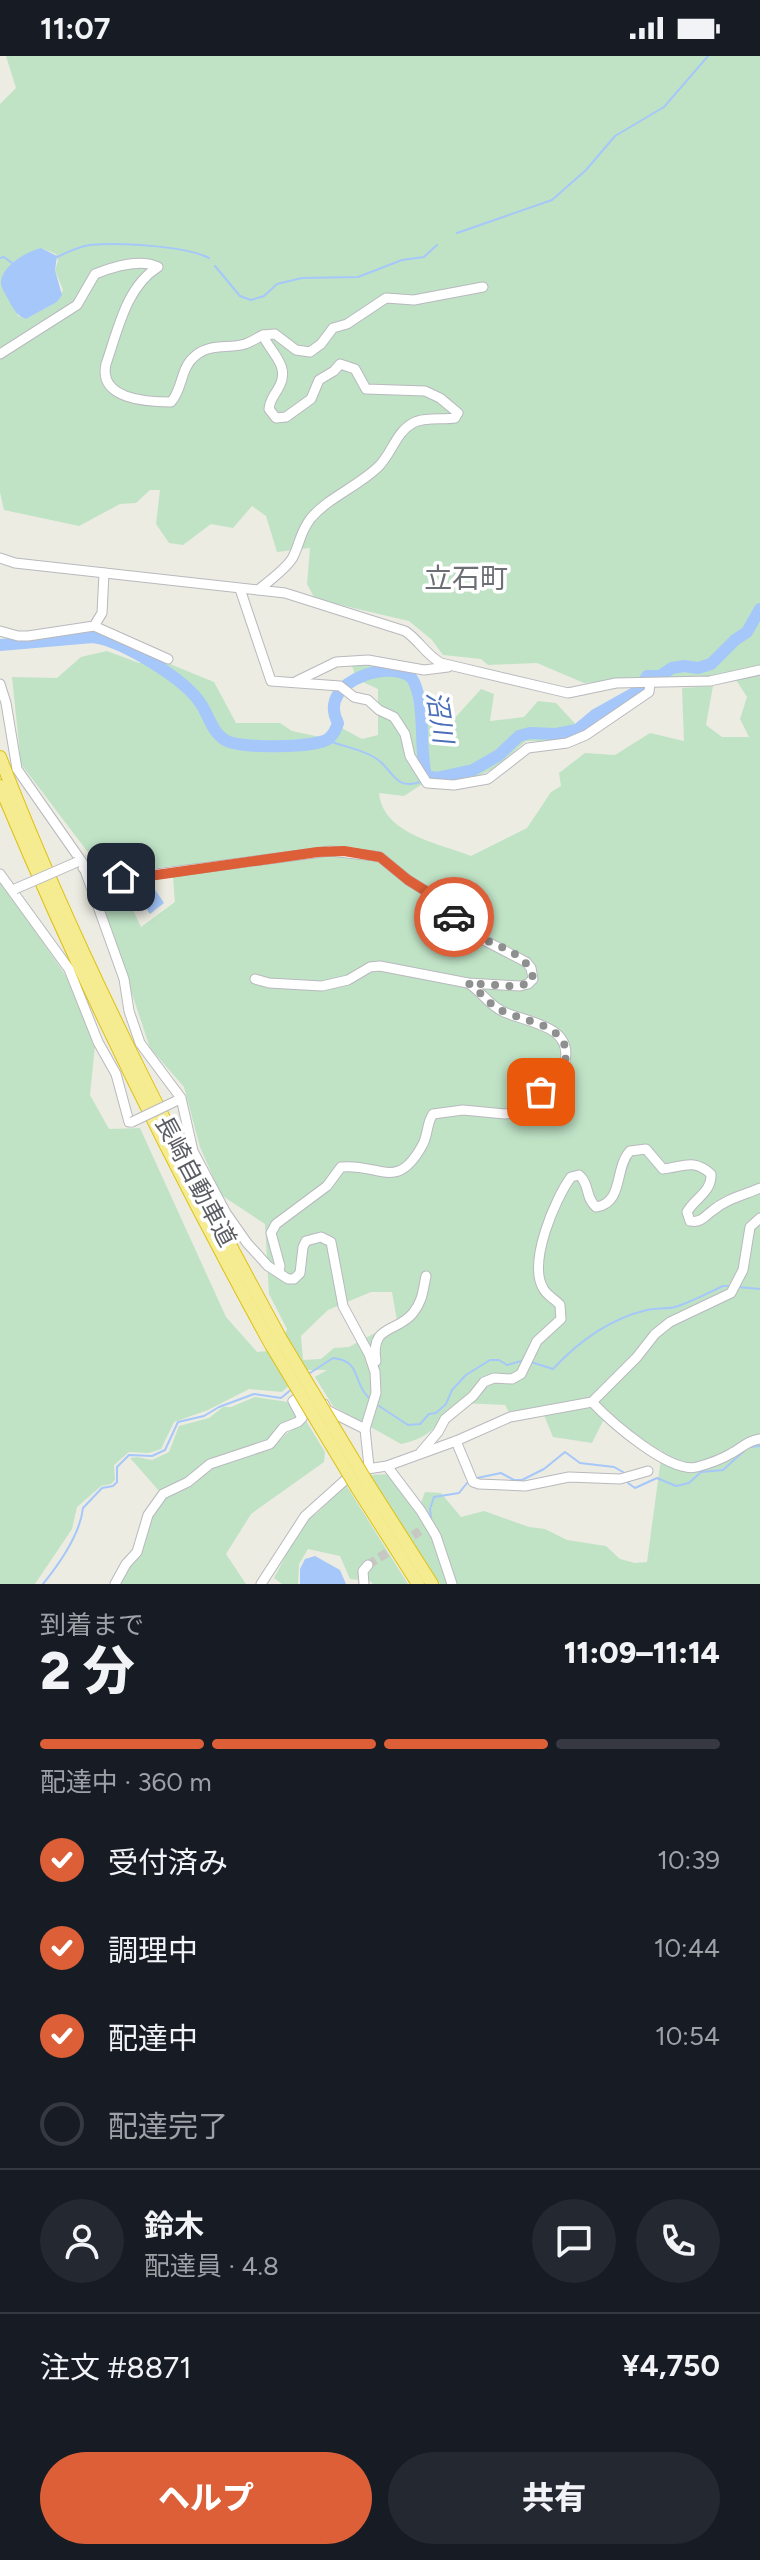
<!DOCTYPE html>
<html lang="ja">
<head>
<meta charset="utf-8">
<style>
	:root { --surface:#171b24; --page:#242831; --text:#f1f3f6; --muted:#9ea1a6; --line:#363941; --accent:#dd5f38 }
	body { margin:0; font-family:Figtree,"Noto Sans JP",sans-serif; background:var(--page); color:var(--text); height:100vh; display:flex; flex-direction:column; font-size:30px; white-space:nowrap }
	* { box-sizing:border-box; margin:0 }
	p { font-size:26px; color:var(--muted) }
	.icon { flex:none; width:44px; height:44px; fill:none; stroke:currentColor; stroke-width:2; stroke-linecap:round; stroke-linejoin:round }
	.map { position:relative; height:1528px; overflow:hidden }
	.details { display:flex; flex-direction:column; background:var(--surface); flex:1 }
	.details>* { flex:none }
	.pin { position:absolute; display:grid; place-items:center; width:68px; height:68px; color:#fff; margin:-34px; border-radius:16px; box-shadow:0 4px 12px #0006 }
	.courier { position:absolute; display:grid; place-items:center; width:80px; height:80px; margin:-40px; border:6px solid #dd5f38; border-radius:50%; background:#fff; color:#222; box-shadow:0 2px 10px #0007 }
	.overview em { font-style:normal; font-weight:800 }
	.overview div { display:flex; flex-direction:column-reverse }
	.overview { display:flex; align-items:center; justify-content:space-between; height:136px; padding:0 40px }
	h1 { font-size:52px; font-weight:800; line-height:60px }
	.bar { display:grid; grid-template-columns:repeat(4,1fr); gap:12px 8px; align-content:center; height:96px; padding:0 40px }
	.bar i { height:10px; border-radius:6px; background:var(--line) }
	.bar .active { background:var(--accent) }
	.bar p { grid-column:span 4 }
	.line { display:flex; align-items:center; gap:20px; padding:0 40px; border-top:2px solid var(--line) }
	.line div { flex:1 }
	.round { display:grid; place-items:center; flex:none; width:84px; height:84px; border-radius:42px; background:var(--page) }
	ol { padding:0 40px; list-style:none }
	li { display:flex; align-items:center; gap:24px; height:88px }
	li p { margin-inline-start:auto }
	li .icon { padding:8px; border-radius:50%; background:var(--accent); color:#fff; stroke-width:4 }
	li:last-child { color:var(--muted) }
	li i { width:44px; height:44px; border:4px solid var(--line); border-radius:50% }
	.action { display:flex; gap:16px; margin-top:auto; padding:16px 40px }
	.action a { flex:1; height:92px; border-radius:48px; background:var(--accent); color:#fff; font-size:32px; font-weight:800; line-height:92px; text-align:center }
	.action a+a { background:var(--page); color:var(--text) }
	.status { display:flex; justify-content:space-between; align-items:center; height:56px; padding:0 40px; background:var(--surface); direction:ltr }
	.status svg { height:22px; fill:currentColor }
	.map>svg:first-child { display:block }
	.green { fill:#c0e3c6; fill-rule:evenodd }
	.water { fill:#a6c7f9 }
	.lines { fill:none; stroke-linecap:round; stroke-linejoin:round }
	.stream { stroke:#a6c7f9; stroke-width:2 }
	.river { stroke:#a6c7f9; stroke-width:12 }
	.minor-tunnel { stroke:#c8c8c2; stroke-width:9; stroke-dasharray:9 4.5; stroke-linecap:butt }
	.minor-casing { stroke:#b8b9be; stroke-width:11 }
	.highway-casing { stroke:#dfc010; stroke-width:14 }
	.minor { stroke:#fff; stroke-width:9 }
	.highway { stroke:#f5ec91; stroke-width:12 }
	.minor-bridge-casing { stroke:#b8b9be; stroke-width:11; stroke-linecap:butt }
	.highway-bridge-casing { stroke:#dfc010; stroke-width:14; stroke-linecap:butt }
	.minor-bridge { stroke:#fff; stroke-width:9 }
	.highway-bridge { stroke:#f5ec91; stroke-width:12 }
	.done { stroke:#8e8f8f; stroke-width:8; stroke-dasharray:0 14.4 }
	.route { stroke:#dd5f38; stroke-width:10 }
	.labels { text-anchor:middle; dominant-baseline:central; stroke-width:7; stroke-linejoin:round; paint-order:stroke }
	.street-label { font-size:24px; fill:#5b5d62; stroke:#fff }
	.water-label { font-size:26px; font-style:italic; fill:#4b6fba; stroke:#fff }
	.quarter-label { font-size:28px; fill:#6c6f74; stroke:#fff }
</style>
</head>
<body>
<div class="status"><b>11:07</b><svg viewBox="0 0 49 12"><path d="M0 12V9h3v3zM5 12V6h3v6zM10 12V3h3v9zM15 12V0h3v12zM26 1h20v11H26zM47 4h2v5h-2z"/></svg></div>
<div class="map">
<svg width="760" height="1528" viewBox="0 0 760 1528">
	<rect width="100%" height="100%" fill="#ecece2"/>
	<g class="green">
		<path d="M6,0H760V1528H440L369,1419L390,1418L413,1451L421,1447L425,1436L441,1437L461,1461L484,1455L529,1471L545,1473L567,1484L606,1490L620,1503L635,1507L647,1506L662,1395L640,1385L625,1369L603,1365L592,1387L553,1381L543,1357L512,1362L505,1349L460,1347C433,1367 437,1380 401,1388L333,1350L315,1321L327,1314H306L282,1336L249,1333L208,1354L174,1366L161,1393L149,1397L129,1396L114,1409L115,1424L111,1428L101,1430L77,1451L72,1473L35,1528H0V819L3,828L73,930L95,990L90,1039L109,1073L140,1072L226,1261L257,1296L280,1294L287,1273L269,1238L265,1168L221,1139L200,1091L184,1031L150,992L93,821L90,799L21,708L12,621L57,622L81,601L107,595L139,607L165,606L214,626L236,667H280L292,675L320,681L340,671L362,683L378,679V633L356,623L352,609L381,608L407,613L416,659L454,663L481,633L494,638L490,665L524,661L538,645L556,647L582,675L553,685H526L495,712L474,722L427,725L404,740L379,737C383,778 438,787 471,800L527,772L551,736L561,730L559,717L585,697L615,699L650,677L684,685L682,632L713,630L706,669L722,681H749L740,663L747,641L736,624L639,622L584,627L537,607L488,609L481,603L443,599L432,584L409,565L315,543L307,528L310,492L277,496L266,460L252,450L233,472L211,468L183,489L169,487L156,468L160,434H150L136,447L120,448L79,470L4,454L0,436V48L16,32ZM41,192L56,198L58,205L55,214L63,234L57,246L26,263L18,260L3,219L14,206ZM172,810L175,846L141,871L116,818ZM371,1236H392L397,1265L349,1291L334,1292L321,1303L303,1304L301,1280L328,1254Z"/>
		<path d="M255,1341L288,1346L298,1361L282,1368L268,1385L207,1405L184,1427L160,1436L130,1402L137,1401L152,1404L169,1396L179,1370L209,1362L223,1351H231Z"/>
		<path d="M306,1365L325,1396L324,1406L251,1458L226,1498L246,1528H119L122,1518L142,1496L151,1462L164,1442L190,1431L213,1412L272,1393L286,1378Z"/>
		<path d="M346,1429L408,1528H373L370,1525L350,1523L340,1500L308,1493L299,1508L298,1528H282L274,1522L306,1461L316,1458Z"/>
	</g>
	<g class="water">
		<path d="M41,192L57,200L55,214L62,239L57,246L26,263C17,260 14,254 9,245C7,240 2,234 1,228C0,211 27,195 41,192Z"/>
		<path d="M152,829L164,847L150,858L137,840Z"/>
		<path d="M315,1500L340,1514L346,1528H300V1513L305,1503Z"/>
	</g>
	<g class="lines">
		<g class="stream">
			<path d="M457,177L552,144L586,114L615,80L664,51L708,0"/>
			<path d="M0,202L4,201L12,207"/>
			<path d="M55,202C66,197 79,190 90,189C118,186 186,190 209,202"/>
			<path d="M215,210L240,240L251,244L264,240L277,228L302,222L358,221L402,204L424,201L437,189"/>
			<path d="M327,684C343,691 363,693 377,703C392,713 395,735 420,726"/>
			<path d="M737,1231L760,1233"/>
			<path d="M531,1306L553,1313C579,1285 609,1263 647,1254C657,1251 668,1254 678,1250C693,1245 708,1237 723,1230H731"/>
			<path d="M310,1317L333,1302C362,1305 352,1326 369,1342"/>
			<path d="M379,1350L408,1369L420,1368L429,1358L436,1357L446,1348L452,1334L466,1319L490,1304H499L507,1309L525,1304"/>
			<path d="M749,1391L760,1390"/>
			<path d="M477,1422L501,1417L514,1424H522L544,1413L565,1396L580,1407L614,1411L623,1416"/>
			<path d="M628,1427L635,1432L657,1422L676,1430L689,1427L701,1416L723,1414L744,1395"/>
			<path d="M431,1461L430,1453L434,1441L459,1437L467,1427"/>
			<path d="M43,1528C60,1507 80,1478 83,1452L102,1432L113,1430L117,1426V1411L129,1399L152,1400L165,1394L178,1366L204,1360L219,1351L254,1338L281,1342L293,1332"/>
		</g>
		<path class="river" d="M0,589L93,581C123,585 185,623 201,648C209,660 212,676 225,684C239,693 315,692 328,683C334,679 336,673 338,667C314,622 403,600 414,626C426,653 419,691 426,720L436,722L473,714L499,699L519,680L530,677L556,678L577,674L595,659L638,635L647,620H660L672,612L684,610L698,612L711,608L735,584L747,576L760,553"/>
		<path class="minor-tunnel" d="M368,1509L420,1475"/>
		<g class="minor-casing">
			<g id="minor">
				<path d="M0,298L77,249L95,218C113,211 140,202 158,211C126,231 118,274 106,308C98,343 146,346 171,346C183,333 180,312 195,300C210,287 228,293 245,288C251,286 257,282 263,279"/>
				<path d="M0,502L15,507L285,537L405,575C419,584 426,599 441,607L568,637L616,627L710,625L760,614"/>
				<path d="M240,533L271,625L340,630L354,641L368,644L379,654L394,661L405,678L410,700L427,727L454,729L488,723L528,692L567,687L586,679L649,636L650,627"/>
				<path d="M258,534C267,527 288,511 293,501C300,487 300,476 311,462C329,441 359,430 379,410C392,397 396,376 413,367C424,361 443,364 455,362L458,357L440,342L425,335L366,333L355,313L340,308L334,315L319,324L311,343L286,361L276,362L269,353C270,342 276,338 280,329C290,309 269,295 263,279L275,278L296,294L310,296L321,288L333,272L347,268L386,242L414,244L483,231"/>
				<path d="M94,570L168,603"/>
				<path d="M0,575L18,580H28L94,570L102,557L104,517"/>
				<path d="M297,625L336,606L368,604L424,614L448,611"/>
				<path d="M0,628L6,647L17,713L82,806L124,923L129,955L140,987L181,1042L193,1095L226,1157L247,1187L268,1210L288,1223H294L300,1217L303,1191L306,1185L321,1181L331,1186L343,1250L369,1298L375,1316L376,1337L365,1373L369,1411"/>
				<path d="M83,812C94,815 99,823 111,824L330,795L374,800L380,801L408,824L442,845L456,863L474,879L526,906L531,912L533,923L528,928L520,930L468,927L380,910L370,911L348,924L322,930L269,927L255,923"/>
				<path d="M0,818L69,913L98,986L116,1018L129,1066H132"/>
				<path d="M279,1217L280,1210L271,1177L276,1168L327,1130L341,1111C380,1107 397,1137 423,1088C428,1078 427,1066 433,1058L463,1054L505,1058L521,1055L533,1049L545,1028L565,1005C573,968 523,966 502,955C489,949 481,935 468,927"/>
				<path d="M376,1305C370,1268 397,1277 413,1257C423,1245 423,1233 426,1220"/>
				<path d="M592,1346C611,1366 670,1418 697,1411C708,1408 722,1403 732,1397C743,1391 747,1385 760,1383"/>
				<path d="M324,1348L327,1354L365,1373"/>
				<path d="M456,1385L473,1426L479,1428L525,1430L569,1421L620,1423L648,1415"/>
				<path d="M421,1396L438,1376L445,1363L473,1340L484,1326L494,1322L512,1323L521,1318L537,1285L561,1263L560,1249C555,1243 546,1239 543,1232C528,1206 555,1143 571,1121L579,1119C590,1128 585,1142 596,1151C624,1147 614,1112 630,1095L646,1093L663,1113C683,1111 693,1102 711,1118C712,1136 695,1142 687,1156L690,1165C701,1167 704,1161 712,1155C726,1143 744,1139 760,1132"/>
				<path d="M387,1410L421,1455L436,1480L452,1528"/>
				<path d="M367,1413L387,1410L456,1385L510,1361L592,1346L637,1301L655,1278L670,1266L731,1237L743,1214L750,1171L760,1162"/>
				<path d="M115,1528L126,1508L137,1496L148,1459L163,1438L188,1426L210,1408L270,1388L283,1372L298,1366L302,1362L293,1345L305,1337"/>
				<path d="M261,1528L305,1460L344,1425L354,1420"/>
				<path d="M364,1528L363,1515L368,1509"/>
			</g>
		</g>
		<g class="highway-casing">
			<g id="highway">
				<path d="M0,701C78,902 178,1094 281,1283"/>
				<path d="M0,730C80,922 171,1107 271,1289"/>
				<path d="M367,1426L432,1528"/>
				<path d="M357,1432L418,1528"/>
			</g>
		</g>
		<use href="#minor" class="minor"/>
		<use href="#highway" class="highway"/>
		<g class="minor-bridge-casing">
			<g id="minor-bridge">
				<path d="M15,833L77,806"/>
				<path d="M132,1066L176,1045"/>
			</g>
		</g>
		<g class="highway-bridge-casing">
			<g id="highway-bridge">
				<path d="M281,1283L367,1426"/>
				<path d="M271,1289L357,1432"/>
			</g>
		</g>
		<use href="#minor-bridge" class="minor-bridge"/>
		<use href="#highway-bridge" class="highway-bridge"/>
	</g>
	<g class="lines">
		<path class="done" d="M454,861C460,867 466,874 473,878C493,889 530,897 533,923L528,928L511,930L468,927C479,934 486,945 497,952C516,965 568,966 566,1000C565,1012 547,1024 541,1036"/>
		<path class="route" d="M121,821L156,819L318,796L344,795L380,801L408,824L442,845L454,861"/>
	</g>
	<g class="labels">
		<g class="street-label">
			<text transform="translate(196 1125) rotate(62)">長崎自動車道</text>
		</g>
		<g class="water-label">
			<text transform="translate(440 661) rotate(81)">沼川</text>
		</g>
		<g class="quarter-label">
			<text x="466" y="522">立石町</text>
		</g>
	</g>
</svg>
<div class="pin" style="left:541px;top:1036px;background:#ea580c"><svg class="icon" aria-label="bag" viewBox="0 0 24 24"><path d="M5 8h14l-1 12H6zM9 8a3 3 0 0 1 6 0"/></svg></div>
<div class="pin" style="left:121px;top:821px;background:#1f2937"><svg class="icon" aria-label="home" viewBox="0 0 24 24"><path d="M3 11l9-7 9 7M6 9v11h12V9"/></svg></div>
<div class="courier" style="left:454px;top:861px"><svg class="icon" aria-label="car" viewBox="0 0 24 24"><path d="M5 17H2v-5l4-1 3-4h7l3 4 3 1v5h-3M9 17h6M6 11h13"/><circle cx="7" cy="17" r="2"/><circle cx="17" cy="17" r="2"/></svg></div>
</div>
<section class="details">
<div class="overview"><div><h1>2 分</h1><p>到着まで</p></div><em>11:09–11:14</em></div>
<div class="bar"><i class="active"></i><i class="active"></i><i class="active"></i><i></i><p>配達中 · 360 m</p></div>
<ol>
<li><svg class="icon" aria-label="check" viewBox="0 0 24 24"><path d="M5 12l5 5 9-10"/></svg>受付済み<p>10:39</p></li>
<li><svg class="icon" aria-label="check" viewBox="0 0 24 24"><path d="M5 12l5 5 9-10"/></svg>調理中<p>10:44</p></li>
<li><svg class="icon" aria-label="check" viewBox="0 0 24 24"><path d="M5 12l5 5 9-10"/></svg>配達中<p>10:54</p></li>
<li><i></i>配達完了</li>
</ol>
<div class="line" style="height:144px"><a class="round"><svg class="icon" aria-label="person" viewBox="0 0 24 24"><circle cx="12" cy="8" r="4"/><path d="M4 21q1-7 8-7t8 7"/></svg></a><div><b>鈴木</b><p>配達員 · 4.8</p></div><a class="round"><svg class="icon" aria-label="chat" viewBox="0 0 24 24"><path d="M4 5h16v11H9l-5 4z"/></svg></a><a class="round"><svg class="icon" aria-label="phone" viewBox="0 0 24 24"><path d="M5 4h4l2 5-3 2q2 4 5 5l2-3 5 2v4C11 20 4 13 5 4z"/></svg></a></div>
<div class="line" style="height:104px"><div>注文 #8871</div><b>¥4,750</b></div>
<div class="action"><a>ヘルプ</a><a>共有</a></div>
</section>
</body>
</html>
